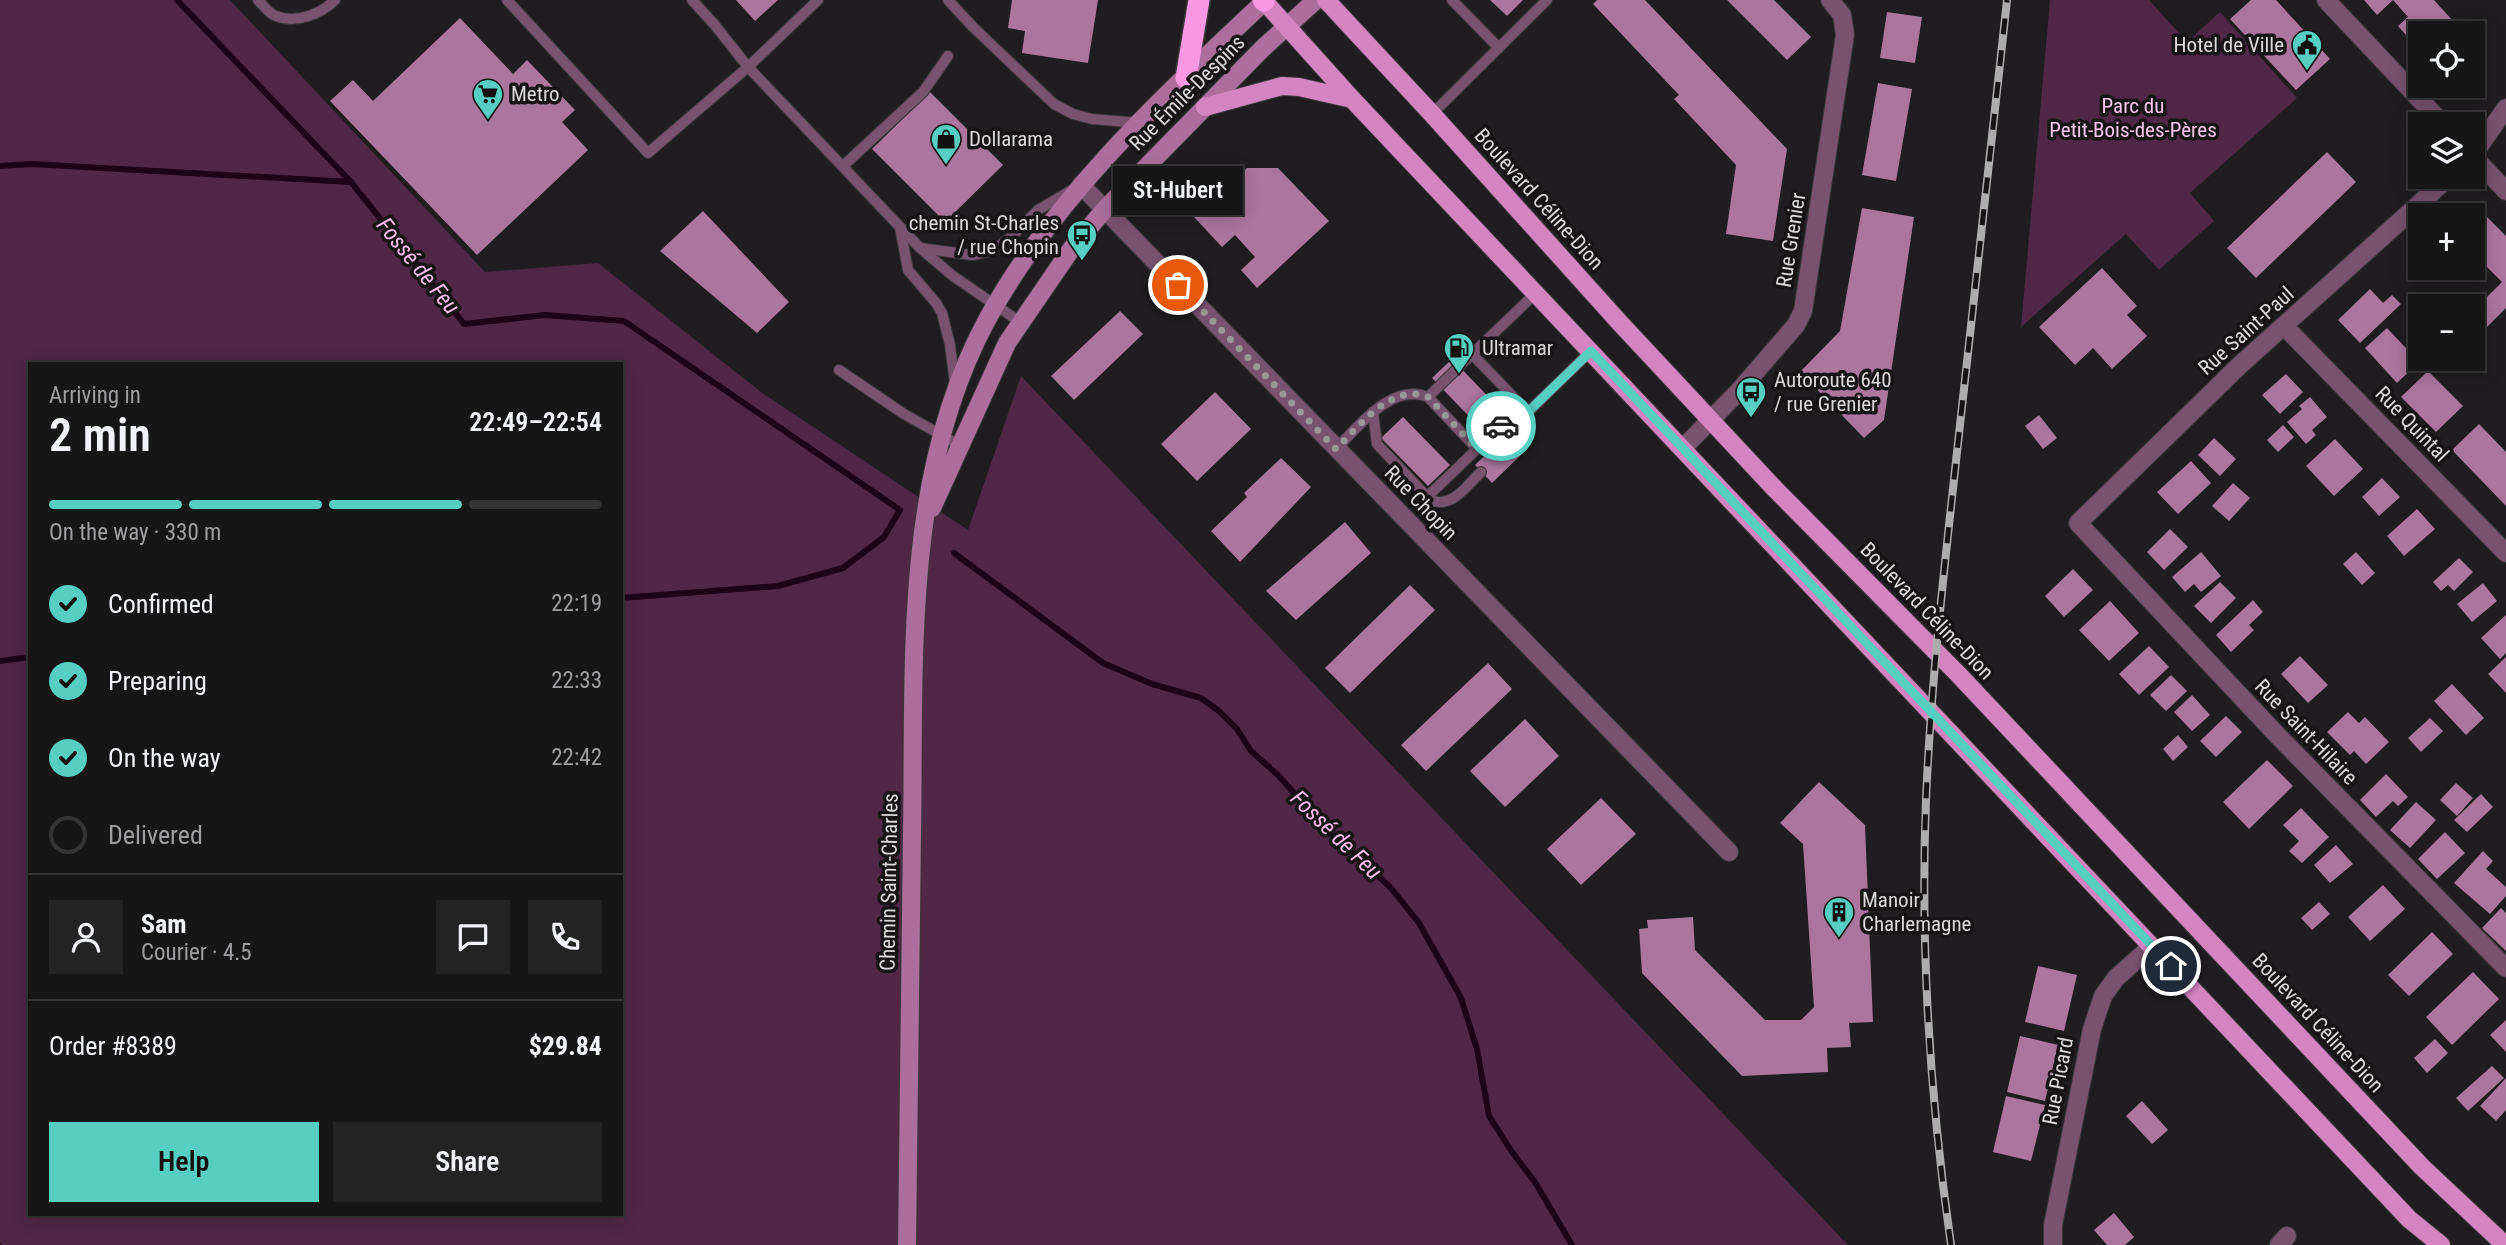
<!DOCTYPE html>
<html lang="en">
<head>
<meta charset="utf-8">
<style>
	:root { --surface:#171617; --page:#242324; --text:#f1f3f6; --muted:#9e9fa1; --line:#363536; --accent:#57cec2 }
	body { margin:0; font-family:"Roboto Condensed",sans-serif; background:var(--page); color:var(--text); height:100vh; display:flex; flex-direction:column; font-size:26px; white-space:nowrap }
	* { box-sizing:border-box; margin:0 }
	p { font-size:23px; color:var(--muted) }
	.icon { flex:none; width:38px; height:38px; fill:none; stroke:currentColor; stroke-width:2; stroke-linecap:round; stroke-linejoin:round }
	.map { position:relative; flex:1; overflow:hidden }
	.details { position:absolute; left:28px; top:362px; width:595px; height:854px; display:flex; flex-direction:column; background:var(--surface); border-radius:0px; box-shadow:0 4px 18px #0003,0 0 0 2px var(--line) }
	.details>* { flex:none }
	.tools { position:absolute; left:2408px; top:21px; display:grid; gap:14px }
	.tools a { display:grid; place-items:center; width:77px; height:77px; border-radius:0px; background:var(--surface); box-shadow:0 4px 18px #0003,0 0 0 2px var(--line); font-size:35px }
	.pin { position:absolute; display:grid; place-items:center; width:60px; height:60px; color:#fff; margin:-30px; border:4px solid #fff; border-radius:50%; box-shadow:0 2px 7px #0007 }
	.courier { position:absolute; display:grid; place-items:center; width:70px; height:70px; margin:-35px; border:5px solid #57cec2; border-radius:50%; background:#fff; color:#222; box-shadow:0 2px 9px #0007 }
	.bubble { position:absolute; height:49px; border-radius:0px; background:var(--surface); box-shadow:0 4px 18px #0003,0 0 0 2px var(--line); font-size:23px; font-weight:600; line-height:49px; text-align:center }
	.overview em { font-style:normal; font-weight:600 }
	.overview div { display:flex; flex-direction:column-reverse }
	.overview { display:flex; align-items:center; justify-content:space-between; height:119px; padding:0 21px }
	h1 { font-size:46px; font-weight:600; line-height:52px }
	.bar { display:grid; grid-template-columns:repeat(4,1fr); gap:10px 7px; align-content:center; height:84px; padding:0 21px }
	.bar i { height:9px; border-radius:5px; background:var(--line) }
	.bar .selected { background:var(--accent) }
	.bar p { grid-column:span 4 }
	.line { display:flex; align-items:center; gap:18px; padding:0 21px; border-top:2px solid var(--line) }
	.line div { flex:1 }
	.round { display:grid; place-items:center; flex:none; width:74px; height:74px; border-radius:0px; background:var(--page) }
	ol { padding:0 21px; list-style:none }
	li { display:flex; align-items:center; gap:21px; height:77px }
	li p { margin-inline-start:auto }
	li .icon { padding:7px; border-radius:50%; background:var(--accent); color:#111; stroke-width:4 }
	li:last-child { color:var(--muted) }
	li i { width:38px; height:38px; border:4px solid var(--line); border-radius:50% }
	.button { display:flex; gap:14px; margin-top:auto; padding:14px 21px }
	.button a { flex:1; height:80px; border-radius:0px; background:var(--accent); color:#111; font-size:28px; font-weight:600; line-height:80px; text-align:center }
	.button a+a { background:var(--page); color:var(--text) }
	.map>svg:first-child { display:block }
	.green { fill:#502747; fill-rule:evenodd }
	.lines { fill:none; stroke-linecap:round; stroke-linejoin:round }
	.stream { stroke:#1f0119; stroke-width:6 }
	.building { fill:#ac759e }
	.service-casing { stroke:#393739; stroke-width:12 }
	.minor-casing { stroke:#393739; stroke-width:20 }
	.tertiary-casing { stroke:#393739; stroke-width:20 }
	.secondary-casing { stroke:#393739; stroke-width:20 }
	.primary-casing { stroke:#393739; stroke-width:20 }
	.motorway-casing { stroke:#393739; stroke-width:24 }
	.service { stroke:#79526f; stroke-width:10 }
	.minor { stroke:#79526f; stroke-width:18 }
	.tertiary { stroke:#79526f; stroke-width:18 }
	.secondary { stroke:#ad6e9d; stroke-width:18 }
	.primary { stroke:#d584c2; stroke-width:18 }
	.motorway { stroke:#fa98e3; stroke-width:21 }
	.rail-casing { stroke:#aeadae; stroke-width:8 }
	.rail { stroke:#161415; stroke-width:5; stroke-dasharray:16; stroke-linecap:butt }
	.done { stroke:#999899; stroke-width:7; stroke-dasharray:0 12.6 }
	.route { stroke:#57cec2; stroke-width:9 }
	.labels { text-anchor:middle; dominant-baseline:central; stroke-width:7; stroke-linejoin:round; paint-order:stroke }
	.poi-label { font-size:21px; fill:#dbdadb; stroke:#161415; text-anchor:start }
	.street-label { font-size:21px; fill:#dbdadb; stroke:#161415 }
	.park-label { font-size:21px; fill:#f7c7ea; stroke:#161415 }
	.water-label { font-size:23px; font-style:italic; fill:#febeed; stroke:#161415 }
</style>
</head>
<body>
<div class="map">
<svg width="2506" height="1245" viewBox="0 0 2506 1245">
	<rect width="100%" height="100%" fill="#1f1d1f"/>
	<g class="green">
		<path d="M0,0H230L485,272L598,263L761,392L968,530L1021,376L1848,1245H3L0,1243ZM30,364H621V1214H30Z"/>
		<path d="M2050,0H2149L2187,42L2220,12L2297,98L2190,193L2214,221L2159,270L2126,234L2021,327Z"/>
	</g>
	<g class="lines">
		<g class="stream">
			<path d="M177,0L351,182L464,324L545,315L624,321L900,510L884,537L843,568L778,586L621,598"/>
			<path d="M0,166L32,164L351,182"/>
			<path d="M954,553L1103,663L1152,684L1201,698L1219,711L1237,729L1251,751L1278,775L1324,827L1351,850L1391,888L1419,923L1461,998L1477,1049L1489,1116L1512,1152L1535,1182L1572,1245"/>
			<path d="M0,661L30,657"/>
		</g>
	</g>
	<g class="building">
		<path d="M736,0H778L755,21Z"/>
		<path d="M1012,0H1098L1088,63L1022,53L1025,31L1008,28Z"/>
		<path d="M1490,0H1523L1507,16Z"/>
		<path d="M1597,0H1645L1787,149L1773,241L1726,234L1736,165L1674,99L1679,95L1593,4Z"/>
		<path d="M1727,0H1774L1811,37L1787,60Z"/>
		<path d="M2251,0H2276L2330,59L2296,90L2230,19Z"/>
		<path d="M2364,0H2434L2464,33H2420V51L2398,26L2408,17L2393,0L2377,15Z"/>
		<path d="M1887,12L1922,17L1915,63L1880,58Z"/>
		<path d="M460,18L513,74L527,60L575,110L562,122L588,150L477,255L330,101L353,80L373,101Z"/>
		<path d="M2473,42L2483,54L2473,63Z"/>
		<path d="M1878,83L1912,89L1896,181L1862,175Z"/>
		<path d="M930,92L1003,165L945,222L872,149Z"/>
		<path d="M2327,152L2356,182L2256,278L2227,248Z"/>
		<path d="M1247,168H1278L1329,221L1257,288L1241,270L1255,257L1235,235L1222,247L1194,217Z"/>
		<path d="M1862,208L1914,217L1884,420L1864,438L1800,372L1840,331Z"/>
		<path d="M703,211L789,302L757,333L660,251Z"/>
		<path d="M2483,213L2506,236V308L2484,330L2473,318V311L2502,282L2480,260L2476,264L2473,262V224Z"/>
		<path d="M2102,268L2137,306L2127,315L2147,336L2112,369L2093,348L2075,365L2039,327Z"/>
		<path d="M2370,289L2383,303L2392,295L2401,304L2360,343L2338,320Z"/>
		<path d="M1120,311L1143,334L1074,400L1051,376Z"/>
		<path d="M2387,328L2419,362L2397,383L2365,348Z"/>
		<path d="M1452,359L1506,415L1486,434L1432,378Z"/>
		<path d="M2428,371L2463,406L2436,432L2401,397Z"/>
		<path d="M2286,374L2303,392L2280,414L2262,395Z"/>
		<path d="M1215,392L1251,429L1197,481L1161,444Z"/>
		<path d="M2310,397L2327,417L2312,430L2316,435L2306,444L2287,422L2302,409L2299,406Z"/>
		<path d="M2039,415L2057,438L2043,449L2025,426Z"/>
		<path d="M1403,417L1450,465L1428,486L1381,438Z"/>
		<path d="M2479,424L2506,452V506L2452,450Z"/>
		<path d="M2283,425L2294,437L2278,452L2267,440Z"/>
		<path d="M1511,430L1528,448L1492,483L1475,465Z"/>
		<path d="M2214,438L2236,459L2220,476L2198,455Z"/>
		<path d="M2335,439L2363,469L2334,496L2306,466Z"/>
		<path d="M1281,458L1311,487L1240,562L1211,531L1247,497L1244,493Z"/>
		<path d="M2191,461L2211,483L2178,514L2157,492Z"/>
		<path d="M2382,478L2400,497L2379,516L2362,497Z"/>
		<path d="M2233,483L2250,498L2229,521L2212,506Z"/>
		<path d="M2417,509L2435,529L2404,556L2387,536Z"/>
		<path d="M1345,522L1371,553L1296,620L1266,591Z"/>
		<path d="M2170,529L2188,547L2164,570L2147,552Z"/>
		<path d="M2201,552L2221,576L2201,592L2194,584L2185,592L2172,577Z"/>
		<path d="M2356,552L2375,573L2362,585L2343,564Z"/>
		<path d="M2459,558L2473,572L2454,591L2448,585L2441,591L2433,582Z"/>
		<path d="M2073,569L2093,590L2064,617L2045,596Z"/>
		<path d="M2220,582L2236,598L2211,623L2194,606Z"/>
		<path d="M2483,583L2497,601L2472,622L2457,604Z"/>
		<path d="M1410,585L1435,610L1350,693L1325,668Z"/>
		<path d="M2253,600L2263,612L2249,625L2254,630L2231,652L2216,635Z"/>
		<path d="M2110,601L2139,633L2109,661L2079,630Z"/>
		<path d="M2506,615V653L2500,659L2481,638Z"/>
		<path d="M2149,646L2169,667L2139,695L2119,674Z"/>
		<path d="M2300,656L2328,685L2308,703L2281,674Z"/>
		<path d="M2506,657V693L2488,674Z"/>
		<path d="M1488,663L1512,689L1426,771L1401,745Z"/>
		<path d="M2171,675L2187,691L2166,711L2150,695Z"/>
		<path d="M2452,684L2484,718L2466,735L2434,701Z"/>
		<path d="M2192,695L2210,715L2192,731L2174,712Z"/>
		<path d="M2348,712L2359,723L2365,717L2389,742L2366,764L2354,751L2350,755L2327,732Z"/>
		<path d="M2226,716L2242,732L2216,757L2200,741Z"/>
		<path d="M2430,718L2443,731L2421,752L2408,738Z"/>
		<path d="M1525,719L1559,756L1505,807L1470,771Z"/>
		<path d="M2178,735L2188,747L2173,761L2163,749Z"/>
		<path d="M2267,760L2293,786L2249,829L2223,802Z"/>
		<path d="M2386,774L2408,797L2398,806L2393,801L2376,817L2360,800Z"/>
		<path d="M1819,782L1865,825L1873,1022L1849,1023L1851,1047L1827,1048L1828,1072L1742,1076L1642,973L1639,929L1648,928L1647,920L1693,917L1695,950L1765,1020H1801L1814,1007L1803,844L1780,823Z"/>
		<path d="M2456,783L2473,798L2457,816L2440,800Z"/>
		<path d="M2481,794L2493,807L2467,832L2454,820Z"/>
		<path d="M1601,798L1636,834L1581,885L1547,849Z"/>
		<path d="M2416,802L2436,820L2410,848L2390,830Z"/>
		<path d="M2301,808L2329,837L2302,863L2289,851L2299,841L2283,825Z"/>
		<path d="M2445,832L2465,853L2437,879L2418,859Z"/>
		<path d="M2336,845L2353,864L2330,883L2314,865Z"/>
		<path d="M2483,851L2493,861L2486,869L2506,887V896L2490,914L2454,883Z"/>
		<path d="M2383,885L2405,909L2370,941L2348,917Z"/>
		<path d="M2319,902L2330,914L2312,930L2301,918Z"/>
		<path d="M2501,908L2506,913V951L2482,928Z"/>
		<path d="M2432,932L2453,954L2409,996L2388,975Z"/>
		<path d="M2038,966L2077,975L2064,1031L2025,1022Z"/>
		<path d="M2473,972L2499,999L2452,1045L2426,1017Z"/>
		<path d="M2506,1020V1052L2490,1035Z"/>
		<path d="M2020,1036L2058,1045L2045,1101L2007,1092Z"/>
		<path d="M2435,1039L2448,1053L2427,1073L2414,1058Z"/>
		<path d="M2492,1066L2504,1078L2468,1111L2456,1098Z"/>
		<path d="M2506,1078V1110L2496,1121L2480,1106Z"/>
		<path d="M2006,1096L2045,1105L2031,1161L1993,1152Z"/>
		<path d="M2142,1101L2168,1130L2152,1144L2126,1116Z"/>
		<path d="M2114,1213L2134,1237L2125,1245H2107L2094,1230Z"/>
	</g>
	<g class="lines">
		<g class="service-casing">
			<g id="service">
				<path d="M258,0C263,5 269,14 276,16C296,24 321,14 335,0"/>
				<path d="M507,0L648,153L748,67L818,0"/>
				<path d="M692,0L714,24L748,67L920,248L953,276L1020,322"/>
				<path d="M948,0L973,27L1054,104L1073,114L1092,119L1140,123"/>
				<path d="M1452,0L1499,48"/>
				<path d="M1432,114L1547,0"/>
				<path d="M843,166L923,92L948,56"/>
				<path d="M900,227L908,270L936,303L942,313L950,345L955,384"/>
				<path d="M920,248L972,255L992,251L1010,238L1038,210L1072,190"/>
				<path d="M1536,293L1472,354L1522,406L1528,412L1591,351"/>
				<path d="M839,370L904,414L961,446"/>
				<path d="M1428,397L1472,354"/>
				<path d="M1373,412L1377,444L1430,500C1453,509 1467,485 1481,472"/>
				<path d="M1517,436L1523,429L1528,412"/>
				<path d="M1336,449C1358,427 1392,382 1428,397L1477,449L1522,406"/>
				<path d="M1427,497L1477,449"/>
			</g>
		</g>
		<g class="minor-casing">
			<g id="minor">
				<path d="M2473,155L2506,108"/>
				<path d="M2449,177L2240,365L2078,523L2278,736L2506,968"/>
				<path d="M1081,185L1729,852"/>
				<path d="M2285,327L2506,553"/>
				<path d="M1683,448L1739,391L1796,325L1803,311L1845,35L1842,15L1830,0"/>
				<path d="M2053,1245V1225L2092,1029L2103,996L2116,978L2152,946"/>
				<path d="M2279,1245L2287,1236"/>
			</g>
		</g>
		<g class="tertiary-casing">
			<g id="tertiary">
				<path d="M2326,0L2443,124"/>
				<path d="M2473,156L2506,191"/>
			</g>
		</g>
		<g class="secondary-casing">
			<g id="secondary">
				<path d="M932,508L1007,343L1072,248L1105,209L1263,48L1316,0"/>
				<path d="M907,1245C909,1108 911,971 912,834C915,662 902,475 988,318C1056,194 1164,96 1266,0"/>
			</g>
		</g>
		<g class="primary-casing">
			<g id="primary">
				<path d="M1326,0L1432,114L1620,323L1775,489L1958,674L2422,1167L2505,1245"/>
				<path d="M1264,1L1352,99L2409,1219L2441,1245"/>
				<path d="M1205,107L1282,86L1299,87L1352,99"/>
			</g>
		</g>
		<g class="motorway-casing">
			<g id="motorway">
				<path d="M1263,0L1264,1"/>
				<path d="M1186,78L1199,0"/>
			</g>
		</g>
		<use href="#service" class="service"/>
		<use href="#minor" class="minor"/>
		<use href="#tertiary" class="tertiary"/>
		<use href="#secondary" class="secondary"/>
		<use href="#primary" class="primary"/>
		<use href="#motorway" class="motorway"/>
		<g class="rail-casing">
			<path id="rail" d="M1951,1245C1930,1098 1920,949 1926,800C1931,681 1945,562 1958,443C1974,296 1991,148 2007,0"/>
		</g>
		<use href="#rail" class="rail"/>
	</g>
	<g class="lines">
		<path class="done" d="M1178,285L1336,449C1358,427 1392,382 1428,397L1477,449L1501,426"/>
		<path class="route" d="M1501,426L1522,406L1528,412L1591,351L2171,966"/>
	</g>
	<defs>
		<g id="civic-pin" transform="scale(1.575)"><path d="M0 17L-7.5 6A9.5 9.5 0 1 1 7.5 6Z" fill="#57cec2" stroke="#161415"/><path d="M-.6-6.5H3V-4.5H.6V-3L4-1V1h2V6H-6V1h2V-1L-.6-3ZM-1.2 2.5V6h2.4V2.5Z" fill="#111"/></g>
		<g id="supermarket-pin" transform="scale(1.575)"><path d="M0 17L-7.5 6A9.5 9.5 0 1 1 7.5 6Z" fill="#57cec2" stroke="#161415"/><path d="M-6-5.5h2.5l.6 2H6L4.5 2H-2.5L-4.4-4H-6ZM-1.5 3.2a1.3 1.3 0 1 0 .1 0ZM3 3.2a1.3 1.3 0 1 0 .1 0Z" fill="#111"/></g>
		<g id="shop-pin" transform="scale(1.575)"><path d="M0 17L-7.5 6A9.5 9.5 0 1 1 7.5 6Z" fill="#57cec2" stroke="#161415"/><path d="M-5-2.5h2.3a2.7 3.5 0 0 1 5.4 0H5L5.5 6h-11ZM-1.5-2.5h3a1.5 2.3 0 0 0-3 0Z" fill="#111"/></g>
		<g id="bus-pin" transform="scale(1.575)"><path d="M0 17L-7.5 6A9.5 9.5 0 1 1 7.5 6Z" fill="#57cec2" stroke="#161415"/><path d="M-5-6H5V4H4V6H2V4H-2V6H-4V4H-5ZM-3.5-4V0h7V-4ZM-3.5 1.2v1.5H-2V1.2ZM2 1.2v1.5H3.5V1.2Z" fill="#111"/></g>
		<g id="fuel-pin" transform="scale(1.575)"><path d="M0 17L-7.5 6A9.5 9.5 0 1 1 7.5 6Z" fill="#57cec2" stroke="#161415"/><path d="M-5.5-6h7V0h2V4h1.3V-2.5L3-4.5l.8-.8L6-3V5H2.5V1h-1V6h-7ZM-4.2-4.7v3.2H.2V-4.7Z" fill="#111"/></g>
		<g id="building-pin" transform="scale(1.575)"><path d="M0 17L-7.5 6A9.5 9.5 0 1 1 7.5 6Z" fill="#57cec2" stroke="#161415"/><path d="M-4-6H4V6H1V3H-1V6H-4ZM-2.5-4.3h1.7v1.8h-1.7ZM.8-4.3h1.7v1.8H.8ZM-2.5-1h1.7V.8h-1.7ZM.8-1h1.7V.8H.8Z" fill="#111"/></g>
	</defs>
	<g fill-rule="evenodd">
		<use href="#civic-pin" x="2307" y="45"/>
		<use href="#supermarket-pin" x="488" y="94"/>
		<use href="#shop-pin" x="946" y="139"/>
		<use href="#bus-pin" x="1082" y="235"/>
		<use href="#fuel-pin" x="1459" y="348"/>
		<use href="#bus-pin" x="1751" y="392"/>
		<use href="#building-pin" x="1839" y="912"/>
	</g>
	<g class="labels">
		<g class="poi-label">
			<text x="2284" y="45" text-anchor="end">Hotel de Ville</text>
			<text x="511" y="94">Metro</text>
			<text x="969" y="139">Dollarama</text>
			<text x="1059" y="223" text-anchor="end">chemin St-Charles<tspan x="1059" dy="24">/ rue Chopin</tspan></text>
			<text x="1482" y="348">Ultramar</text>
			<text x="1774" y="380">Autoroute 640<tspan x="1774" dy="24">/ rue Grenier</tspan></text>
			<text x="1862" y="900">Manoir<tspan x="1862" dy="24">Charlemagne</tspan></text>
		</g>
		<g class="street-label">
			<text transform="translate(1187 93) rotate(-45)">Rue Émile-Despins</text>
			<text transform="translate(1539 199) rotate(48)">Boulevard Céline-Dion</text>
			<text transform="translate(1791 240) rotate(-81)">Rue Grenier</text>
			<text transform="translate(2246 331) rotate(-42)">Rue Saint-Paul</text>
			<text transform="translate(2412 424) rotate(46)">Rue Quintal</text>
			<text transform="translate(1421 503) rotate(46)">Rue Chopin</text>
			<text transform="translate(1927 611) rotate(46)">Boulevard Céline-Dion</text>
			<text transform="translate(2306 732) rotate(46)">Rue Saint-Hilaire</text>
			<text transform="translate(889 882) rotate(-89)">Chemin Saint-Charles</text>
			<text transform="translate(2318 1023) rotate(47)">Boulevard Céline-Dion</text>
			<text transform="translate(2058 1081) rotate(-79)">Rue Picard</text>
		</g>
		<g class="park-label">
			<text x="2133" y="106">Parc du<tspan x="2133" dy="24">Petit-Bois-des-Pères</tspan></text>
		</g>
		<g class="water-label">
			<text transform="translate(418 266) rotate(51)">Fossé de Feu</text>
			<text transform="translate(1336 835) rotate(44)">Fossé de Feu</text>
		</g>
	</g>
</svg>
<div class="tools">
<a><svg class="icon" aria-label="locate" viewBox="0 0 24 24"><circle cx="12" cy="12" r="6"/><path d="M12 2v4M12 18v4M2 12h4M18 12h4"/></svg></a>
<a><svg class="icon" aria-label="layers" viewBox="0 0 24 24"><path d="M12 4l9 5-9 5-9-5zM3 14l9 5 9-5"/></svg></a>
<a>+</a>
<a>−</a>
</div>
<div class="pin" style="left:1178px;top:285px;background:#ea580c"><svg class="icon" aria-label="bag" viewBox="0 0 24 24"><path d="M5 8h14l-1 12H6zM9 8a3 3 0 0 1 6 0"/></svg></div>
<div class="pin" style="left:2171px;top:966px;background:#1f2937"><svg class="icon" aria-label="home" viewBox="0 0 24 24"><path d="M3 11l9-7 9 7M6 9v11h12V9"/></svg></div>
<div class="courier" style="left:1501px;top:426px"><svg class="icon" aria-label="car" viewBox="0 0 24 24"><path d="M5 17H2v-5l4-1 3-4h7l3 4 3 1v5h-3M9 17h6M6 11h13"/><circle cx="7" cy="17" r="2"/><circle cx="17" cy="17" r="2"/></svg></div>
<div class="bubble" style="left:1113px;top:166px;width:130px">St-Hubert</div>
<section class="details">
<div class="overview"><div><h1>2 min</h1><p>Arriving in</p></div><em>22:49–22:54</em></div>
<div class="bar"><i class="selected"></i><i class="selected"></i><i class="selected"></i><i></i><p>On the way · 330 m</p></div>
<ol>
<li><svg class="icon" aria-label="check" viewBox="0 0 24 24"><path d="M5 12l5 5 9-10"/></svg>Confirmed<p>22:19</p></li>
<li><svg class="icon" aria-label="check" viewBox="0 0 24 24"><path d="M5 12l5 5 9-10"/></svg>Preparing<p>22:33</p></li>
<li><svg class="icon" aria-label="check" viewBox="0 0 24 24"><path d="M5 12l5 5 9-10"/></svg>On the way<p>22:42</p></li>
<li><i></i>Delivered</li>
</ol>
<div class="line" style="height:126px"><a class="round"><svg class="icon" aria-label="person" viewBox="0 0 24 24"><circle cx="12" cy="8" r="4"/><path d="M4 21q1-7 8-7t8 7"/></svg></a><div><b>Sam</b><p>Courier · 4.5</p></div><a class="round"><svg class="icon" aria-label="chat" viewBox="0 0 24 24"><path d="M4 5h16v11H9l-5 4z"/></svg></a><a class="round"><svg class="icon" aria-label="phone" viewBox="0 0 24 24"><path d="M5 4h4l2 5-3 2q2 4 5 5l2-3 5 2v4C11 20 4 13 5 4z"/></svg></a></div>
<div class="line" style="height:91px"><div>Order #8389</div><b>$29.84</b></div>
<div class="button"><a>Help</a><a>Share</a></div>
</section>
</div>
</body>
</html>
